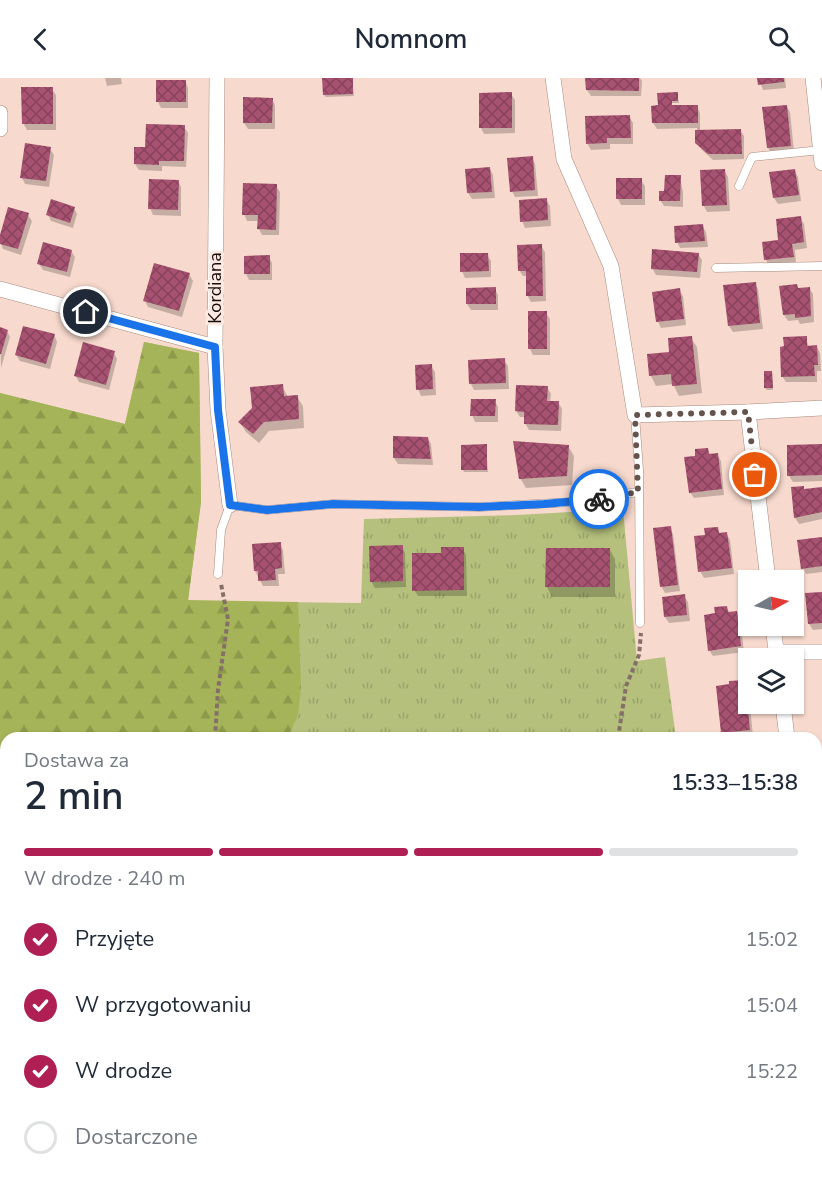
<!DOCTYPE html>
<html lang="pl">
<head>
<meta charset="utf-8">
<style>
	:root { --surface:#fff; --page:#f6f6f7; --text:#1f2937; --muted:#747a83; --line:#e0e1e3; --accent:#af1f53 }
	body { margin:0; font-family:"Nunito Sans",sans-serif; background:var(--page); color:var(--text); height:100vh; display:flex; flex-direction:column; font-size:22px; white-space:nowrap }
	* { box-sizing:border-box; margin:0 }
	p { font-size:20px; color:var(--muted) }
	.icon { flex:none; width:33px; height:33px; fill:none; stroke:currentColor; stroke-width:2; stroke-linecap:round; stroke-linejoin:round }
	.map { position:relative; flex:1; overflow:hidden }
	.side { position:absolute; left:0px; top:654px; width:822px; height:450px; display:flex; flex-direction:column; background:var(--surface); border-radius:18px 18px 0 0; box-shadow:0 2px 4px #0004 }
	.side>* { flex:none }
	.needle { width:39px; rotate:82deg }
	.fabs { position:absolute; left:738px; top:492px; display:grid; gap:12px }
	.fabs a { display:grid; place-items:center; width:66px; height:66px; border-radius:0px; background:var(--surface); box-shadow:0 2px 4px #0004; font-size:30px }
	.pin { position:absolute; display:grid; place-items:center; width:51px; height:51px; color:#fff; margin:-26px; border:3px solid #fff; border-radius:50%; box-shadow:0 2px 6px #0007 }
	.courier { position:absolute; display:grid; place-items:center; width:60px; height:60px; margin:-30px; border:4px solid #1a73e8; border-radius:50%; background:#fff; color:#222; box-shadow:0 2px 8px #0007 }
	.overview em { font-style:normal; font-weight:600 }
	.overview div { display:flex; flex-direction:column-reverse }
	.overview { display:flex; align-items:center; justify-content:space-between; height:102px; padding:0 24px }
	h1 { font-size:39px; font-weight:600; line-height:45px }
	.bar { display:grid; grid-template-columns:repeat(4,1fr); gap:9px 6px; align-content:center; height:72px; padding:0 24px }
	.bar i { height:8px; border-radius:4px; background:var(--line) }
	.bar .selected { background:var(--accent) }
	.bar p { grid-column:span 4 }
	ol { padding:0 24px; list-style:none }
	li { display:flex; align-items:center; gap:18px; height:66px }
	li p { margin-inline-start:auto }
	li .icon { padding:6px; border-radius:50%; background:var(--accent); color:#fff; stroke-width:4 }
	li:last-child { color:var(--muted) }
	li i { width:33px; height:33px; border:3px solid var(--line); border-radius:50% }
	header { display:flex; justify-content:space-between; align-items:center; height:78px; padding:0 24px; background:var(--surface); font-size:27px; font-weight:600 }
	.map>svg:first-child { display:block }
	.grass { fill:url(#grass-tufts) }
	.forest { fill:url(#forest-firs) }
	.shadow { fill:#0003 }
	.building { fill:url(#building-cross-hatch) }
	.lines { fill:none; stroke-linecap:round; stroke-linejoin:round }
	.lane-casing { stroke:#a78a7f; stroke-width:9 }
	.street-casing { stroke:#a78a7f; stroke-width:16 }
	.path { stroke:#847068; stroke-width:4; stroke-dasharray:4.5 3; stroke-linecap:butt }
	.lane { stroke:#fff; stroke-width:8 }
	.street { stroke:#fff; stroke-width:15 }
	.done { stroke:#65544e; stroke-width:6; stroke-dasharray:0 10.8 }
	.route { stroke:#1a73e8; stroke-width:8 }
	.labels { text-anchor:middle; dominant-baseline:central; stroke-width:6; stroke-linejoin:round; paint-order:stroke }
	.street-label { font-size:18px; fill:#160c09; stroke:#fce9e2 }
</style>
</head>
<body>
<header><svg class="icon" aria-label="back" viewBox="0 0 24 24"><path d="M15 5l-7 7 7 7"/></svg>Nomnom<svg class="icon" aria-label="search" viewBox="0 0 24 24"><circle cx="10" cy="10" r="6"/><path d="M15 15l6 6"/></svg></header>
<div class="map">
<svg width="822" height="1104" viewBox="0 0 822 1104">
	<defs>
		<pattern id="grass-tufts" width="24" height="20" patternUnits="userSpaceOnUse" patternTransform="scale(1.5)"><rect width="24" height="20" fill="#b4c07c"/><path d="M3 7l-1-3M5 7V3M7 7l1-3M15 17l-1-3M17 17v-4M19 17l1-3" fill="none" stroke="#9aa46a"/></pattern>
		<pattern id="forest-firs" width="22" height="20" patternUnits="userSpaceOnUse" patternTransform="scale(1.5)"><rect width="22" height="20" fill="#a5b458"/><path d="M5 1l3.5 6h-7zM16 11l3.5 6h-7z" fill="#8d9a4b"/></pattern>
		<pattern id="building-cross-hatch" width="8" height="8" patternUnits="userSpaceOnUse" patternTransform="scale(1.5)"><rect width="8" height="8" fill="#a85272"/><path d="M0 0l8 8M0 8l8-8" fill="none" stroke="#88425c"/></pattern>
	</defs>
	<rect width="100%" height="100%" fill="#f8d9cd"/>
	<g class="grass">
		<path d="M144,264L199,275L201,424L188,523L361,525L364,441L517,437L623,431L637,583L665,579L676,660H6V1098H54L51,1104H0V315L125,346Z"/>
		<path d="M102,1098H709L710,1104H115Z"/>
	</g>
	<g class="forest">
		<path d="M144,264L199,275L201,424L188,522L298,524L301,610L298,637L288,660H6V1097L0,1098V315L125,346Z"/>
		<path d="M95,1098H302L304,1103L108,1104Z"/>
	</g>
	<g class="shadow">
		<path d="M105,0H121L122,6L107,8Z"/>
		<path d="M587,0H640L642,3L641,18H591L587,12Z"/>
		<path d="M759,0H785L786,10L763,12Z"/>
		<path d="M352,1L354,18L326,19L324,17Z"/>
		<path d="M185,3L188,10V30H161L158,24Z"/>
		<path d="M52,11L56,17V52H27L23,45Z"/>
		<path d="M677,15L679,25H672V29L697,28L700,35V53L740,52L744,58V81L713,82L701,71L697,64V50L657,51L653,45L660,29Z"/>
		<path d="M511,16L515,22V55L484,56L481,50Z"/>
		<path d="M272,21L275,27V51H248L244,45Z"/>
		<path d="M786,28L790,34L794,74L772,76L768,70Z"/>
		<path d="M629,38L633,45V66H610V71L591,72L587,65Z"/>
		<path d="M184,49L188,55L186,89L162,88V93L139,92L135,86Z"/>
		<path d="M50,71L54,77L49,109L25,106L22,100Z"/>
		<path d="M532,80L535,86L538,118L515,119L512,113Z"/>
		<path d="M490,91L493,97L495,120L472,121L468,115Z"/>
		<path d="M724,92L728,99L730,133L707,134L704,128L702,94Z"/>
		<path d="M794,92L798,99L801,123L778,126L774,120Z"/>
		<path d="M680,99L683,114V129L664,128L660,122Z"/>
		<path d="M641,102L645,108V127H621L618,121Z"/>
		<path d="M178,103L181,109V138L153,137L150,130Z"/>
		<path d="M276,108L280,114L279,157H262L259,151V143H247L244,136Z"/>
		<path d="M546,122L550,128L551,148L525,150L522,143Z"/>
		<path d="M74,130L77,136L73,150L51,143L48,137Z"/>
		<path d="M28,137L32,143L21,177L3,171L0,162Z"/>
		<path d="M800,140L804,146L807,170L795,172L796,185L769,188L766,182Z"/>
		<path d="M702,148L706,154L708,169L680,170L677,164Z"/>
		<path d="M541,168L545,174L546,223L531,224L527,217V198H523L519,192Z"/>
		<path d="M71,173L75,179L70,199L43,192L39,186Z"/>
		<path d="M698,176L702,182L700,200L656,197L652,190Z"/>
		<path d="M487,177L491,183V199L465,200L462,193Z"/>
		<path d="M269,179L272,185V202H249L246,196Z"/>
		<path d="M189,196L193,203L182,239L148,229L145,223Z"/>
		<path d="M755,205L758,211L763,251L733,254L729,248L724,209Z"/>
		<path d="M781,210H809L813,216L814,244L800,246L798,242L788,243L784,237Z"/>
		<path d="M495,211L498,217V232H471L467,226Z"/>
		<path d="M679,212L683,218L686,247L661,250L658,244Z"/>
		<path d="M546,235L550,241V277H533L530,271Z"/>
		<path d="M0,251L7,253L10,259L1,290Z"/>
		<path d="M54,257L57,264L50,291L20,283L16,277Z"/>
		<path d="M691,260L697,269L702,315L679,318L673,306L656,308L651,298L649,278L671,275Z"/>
		<path d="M806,260L809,269H817L820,275L821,293H817V304H786L782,298Z"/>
		<path d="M114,275L117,281L109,312L79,304L75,297Z"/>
		<path d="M504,282L508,288L509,311L474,312L471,306Z"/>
		<path d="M431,288L435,294L436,317L421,318L418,311Z"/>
		<path d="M772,295L773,312H767L765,310Z"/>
		<path d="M282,308L288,319H297L303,328L304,350L269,353L259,365L246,354L240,344Z"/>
		<path d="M547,309L551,316L550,324H558L562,331L561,353L529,352L525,345V339H520L516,333Z"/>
		<path d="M495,323L498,329V344H475L472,337Z"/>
		<path d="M394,359L428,360L431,366L433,387L398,386L394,380Z"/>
		<path d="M486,368L488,394H464L463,392Z"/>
		<path d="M568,368L574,378L572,407L526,410L520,400Z"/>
		<path d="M822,368V403L793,404L789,398Z"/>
		<path d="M707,371L711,377L717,376L721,383L724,417L694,420L690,414L697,379Z"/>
		<path d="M803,409L805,412L822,411V441L799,446L795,440Z"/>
		<path d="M670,450L673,456L680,513L665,515L661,508Z"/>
		<path d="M717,450L720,456L726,455L730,462L734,496L704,500L700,493Z"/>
		<path d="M822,462V494L806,496L803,490Z"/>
		<path d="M280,466L283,472L285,496H278L279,508H263L255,493Z"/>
		<path d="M402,469L405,475L406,509L375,510L371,503Z"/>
		<path d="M463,471L466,477L467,518H418L414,512L442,477Z"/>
		<path d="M610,472L615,481V519H552L547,509Z"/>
		<path d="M822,515V551L813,552L809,546Z"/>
		<path d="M684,518L688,524L690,543L669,545L665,539Z"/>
		<path d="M726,529L730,535L736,534L740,540L744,574L713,578L709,572L716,537Z"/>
		<path d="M744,603L748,609L753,658L726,660L723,654Z"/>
		<rect x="758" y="1098" width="49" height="6"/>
		<path d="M102,1099L112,1104H100Z"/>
	</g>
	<g class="building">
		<path d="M322,0H353V16L323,17Z"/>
		<path d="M585,0H639V13L586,12Z"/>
		<path d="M757,0H784V4L758,7Z"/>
		<rect x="156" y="2" width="30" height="22"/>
		<path d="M21,9H53V46H22Z"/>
		<path d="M512,14V50H479V15Z"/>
		<path d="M678,14V23H672V27H698V45H652L651,28L658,27L657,15Z"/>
		<path d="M243,19L273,20L272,45H243Z"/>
		<path d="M787,27L791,68L767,70L762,29Z"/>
		<path d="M630,37L631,60H607V65L586,66L585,38Z"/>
		<path d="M146,46L185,47L184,83H159V87L134,86V69H145Z"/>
		<path d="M741,51L742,76H708L695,65V52Z"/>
		<path d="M25,65L51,69L46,103L20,100Z"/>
		<path d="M533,78L535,112L510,114L507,80Z"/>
		<path d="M490,89L492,114L467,115L465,91Z"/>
		<path d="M725,91L727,127L702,128L700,92Z"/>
		<path d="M795,91L799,117L773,120L769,94Z"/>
		<path d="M665,97H681L680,123H659V113H664Z"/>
		<rect x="616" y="100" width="26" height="21"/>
		<path d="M149,101L179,102L178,132L148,131Z"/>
		<path d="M243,105L277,106L276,152L257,151L258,137H242Z"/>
		<path d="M547,120L548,142L520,144L519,122Z"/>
		<path d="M51,121L75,129L70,145L46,137Z"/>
		<path d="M8,129L29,135L18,171L0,166V157Z"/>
		<path d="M801,138L804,164L792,166L794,179L764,182L762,164L778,162L776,141Z"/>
		<path d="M703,146L705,163L675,165L674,148Z"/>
		<path d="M43,164L72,172L67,194L37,186Z"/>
		<path d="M542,166L543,218H526V193H518L517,167Z"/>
		<path d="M652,171L699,175L697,194L651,191Z"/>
		<path d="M460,175H488L489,193L460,194Z"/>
		<path d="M270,177V196H244V178Z"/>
		<path d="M154,185L190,195L179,233L143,223Z"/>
		<path d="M756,204L760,245L728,248L723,207Z"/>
		<path d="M797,206L798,210L810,209L811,238L795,240V236L783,237L779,208Z"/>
		<path d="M496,209V226H466V210Z"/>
		<path d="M680,210L684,241L656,244L652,214Z"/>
		<rect x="528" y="233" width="19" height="38"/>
		<path d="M23,248L55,256L46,286L15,277Z"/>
		<path d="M0,249L8,252L1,276H0Z"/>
		<path d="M692,258L697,306L672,308L671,296L649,298L647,276L669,274L668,260Z"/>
		<path d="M807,258V268L817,267L818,287H814L815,298L781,299L780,269L784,268L783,259Z"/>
		<path d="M83,264L115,273L106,307L74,298Z"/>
		<path d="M505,280L506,305L469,306L468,282Z"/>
		<path d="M432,286L433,311L416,312L415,287Z"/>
		<path d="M764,293H772L773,310H764Z"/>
		<path d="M283,306L284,318L298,317L299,341L264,344L253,356L238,344L252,330L250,309Z"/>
		<path d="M516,307L548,308L547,323H559L558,347L524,346V334L515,333Z"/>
		<path d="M471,321H496L495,338H470Z"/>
		<path d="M393,358L428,359L431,381L393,380Z"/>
		<path d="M513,363L569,367L567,398L519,401Z"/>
		<path d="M487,366V392H461V367Z"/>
		<path d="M822,366V397L787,398V367Z"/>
		<path d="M708,370L709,376L718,375L722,411L689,415L684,379L695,378V371Z"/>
		<path d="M804,408V411L822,409V434L794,440L791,409Z"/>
		<path d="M671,448L678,507L660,509L653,450Z"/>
		<path d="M718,449L719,455L727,454L732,490L698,494L694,458L705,457L704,450Z"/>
		<path d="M822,459V488L801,491L797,462Z"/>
		<path d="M281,464L282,490L275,491L276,502L258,503V493H254L252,466Z"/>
		<path d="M403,467V503L370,504L369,468Z"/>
		<path d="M441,469H464V512L412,513V475H441Z"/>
		<path d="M546,470H610V509H545Z"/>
		<path d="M822,514V545L808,546L805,515Z"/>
		<path d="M685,516L687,537L664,539L662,519Z"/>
		<path d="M727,528L728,534L737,533L741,568L708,573L704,537L715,535L714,529Z"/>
		<path d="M745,602L750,652L721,655L716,608L729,606V603Z"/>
		<path d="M756,1098H805V1100L757,1104Z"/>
	</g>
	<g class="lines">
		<g class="lane-casing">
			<g id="lane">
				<path d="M739,108L752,79L821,72"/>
				<path d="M716,190L822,188"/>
				<path d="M635,337L639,392L640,545"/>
				<path d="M218,496L221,452L230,427L267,432L333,426L480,429L573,424L638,414"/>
			</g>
		</g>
		<g class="street-casing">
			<g id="street">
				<path d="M553,0L564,81L611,188L635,337L748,334L768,502"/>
				<path d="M813,0L822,85"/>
				<path d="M0,35V51"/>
				<path d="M0,211L215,269L217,0"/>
				<path d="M215,269L218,332L230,427"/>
				<path d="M748,334L822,330"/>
				<path d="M773,548L777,580"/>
				<path d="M776,574H822"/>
				<path d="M783,626L787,660"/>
				<path d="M816,774H822"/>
				<path d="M816,899L822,950"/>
				<path d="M716,1098L718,1104"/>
			</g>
		</g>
		<g class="path">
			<path d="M215,660L218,612L228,541L221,506"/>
			<path d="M618,660L626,608L639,577L641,555"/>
			<path d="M0,944L6,945"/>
			<path d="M307,1098L315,1104"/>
			<path d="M490,1098V1104"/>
			<path d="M30,1104L32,1098"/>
		</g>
		<use href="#lane" class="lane"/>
		<use href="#street" class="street"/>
	</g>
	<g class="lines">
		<path class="done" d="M599,421L638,414L635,337L748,334L755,397"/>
		<path class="route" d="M86,234L215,269L218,332L230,427L267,432L333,426L480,429L544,426L599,421"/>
	</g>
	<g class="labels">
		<g class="street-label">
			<text transform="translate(215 210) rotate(-90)">Kordiana</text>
		</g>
	</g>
</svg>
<div class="fabs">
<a><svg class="needle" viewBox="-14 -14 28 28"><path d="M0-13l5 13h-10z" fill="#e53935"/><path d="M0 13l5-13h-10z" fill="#747a83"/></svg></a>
<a><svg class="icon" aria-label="layers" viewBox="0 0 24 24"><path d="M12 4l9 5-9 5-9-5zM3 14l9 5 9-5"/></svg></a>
</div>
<div class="pin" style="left:755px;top:397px;background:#ea580c"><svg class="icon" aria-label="bag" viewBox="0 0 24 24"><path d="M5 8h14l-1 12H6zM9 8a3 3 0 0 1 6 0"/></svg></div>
<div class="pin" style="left:86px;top:234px;background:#1f2937"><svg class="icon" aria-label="home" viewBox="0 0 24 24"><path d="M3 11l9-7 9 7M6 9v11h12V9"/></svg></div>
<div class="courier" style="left:599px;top:421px"><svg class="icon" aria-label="bike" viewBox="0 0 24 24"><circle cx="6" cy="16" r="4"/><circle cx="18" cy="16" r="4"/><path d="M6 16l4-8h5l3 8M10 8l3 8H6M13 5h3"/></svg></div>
<section class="side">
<div class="overview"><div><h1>2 min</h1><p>Dostawa za</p></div><em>15:33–15:38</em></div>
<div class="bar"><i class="selected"></i><i class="selected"></i><i class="selected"></i><i></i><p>W drodze · 240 m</p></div>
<ol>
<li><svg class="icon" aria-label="check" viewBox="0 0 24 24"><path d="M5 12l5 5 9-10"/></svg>Przyjęte<p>15:02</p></li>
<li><svg class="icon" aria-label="check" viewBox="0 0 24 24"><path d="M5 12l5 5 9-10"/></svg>W przygotowaniu<p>15:04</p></li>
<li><svg class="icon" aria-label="check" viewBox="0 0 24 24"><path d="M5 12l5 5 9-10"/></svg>W drodze<p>15:22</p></li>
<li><i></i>Dostarczone</li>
</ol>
</section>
</div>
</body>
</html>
